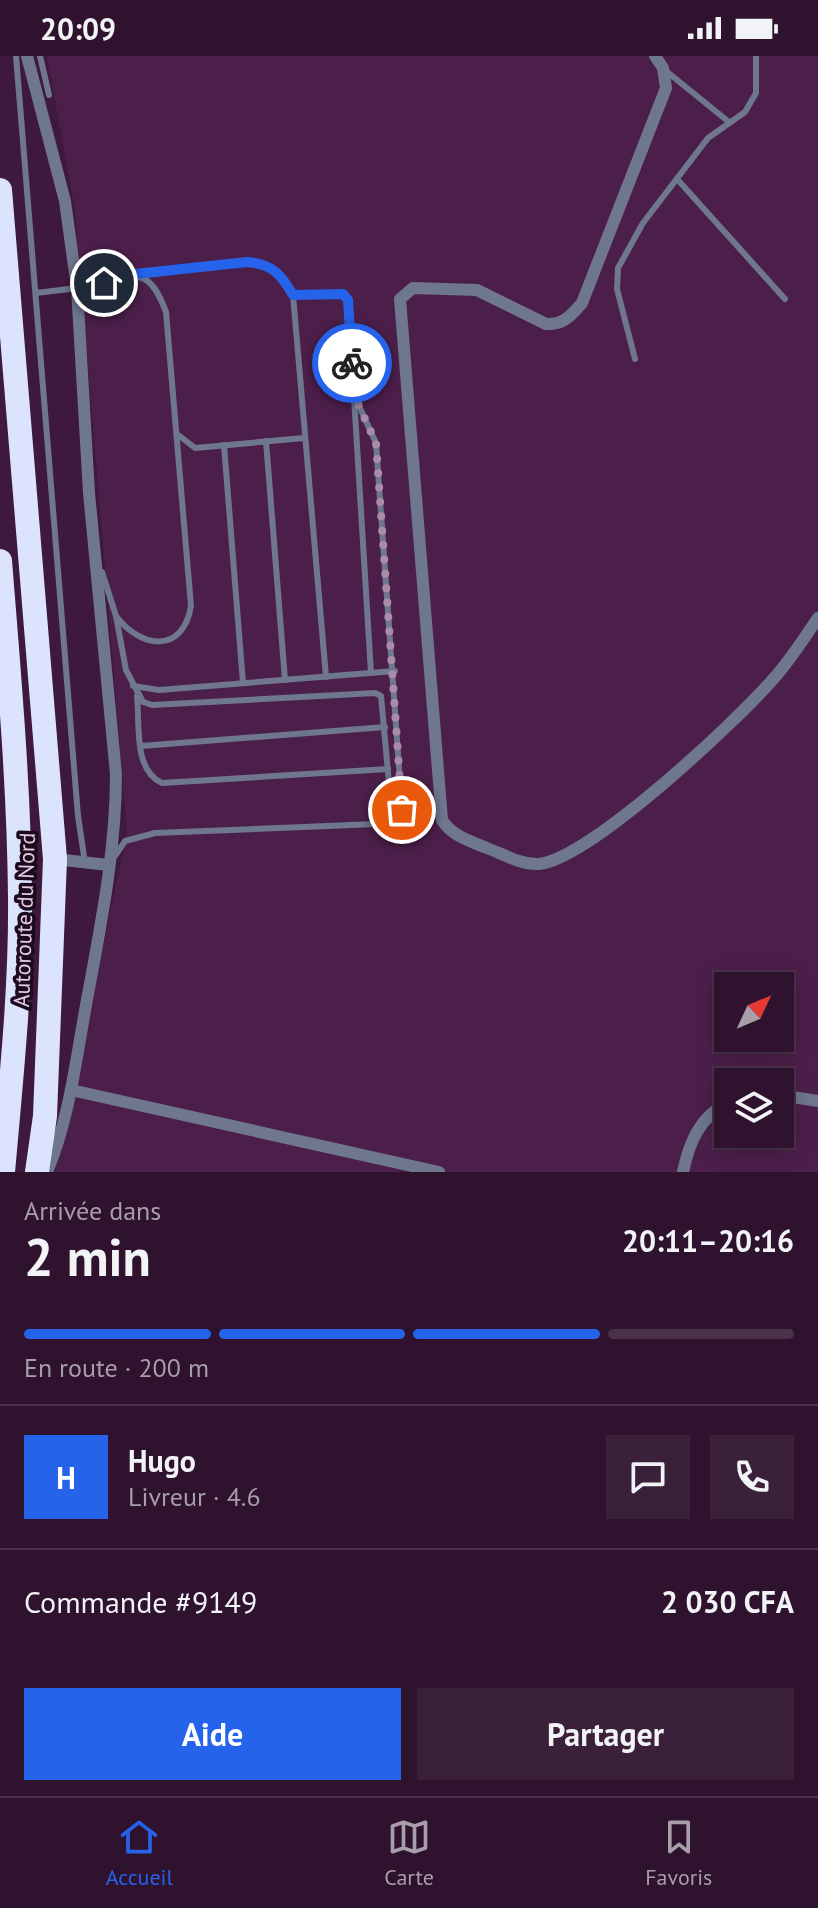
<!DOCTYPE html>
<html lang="fr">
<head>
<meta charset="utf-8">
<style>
	:root { --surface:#2f122e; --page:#3b203a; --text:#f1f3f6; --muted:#a79eaa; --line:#4a324a; --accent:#2563eb }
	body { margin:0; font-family:"PT Sans",sans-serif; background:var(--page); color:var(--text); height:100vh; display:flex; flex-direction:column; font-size:30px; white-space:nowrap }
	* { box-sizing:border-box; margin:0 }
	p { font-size:26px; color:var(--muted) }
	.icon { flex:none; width:44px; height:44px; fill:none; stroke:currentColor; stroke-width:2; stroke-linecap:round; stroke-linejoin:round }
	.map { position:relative; height:1116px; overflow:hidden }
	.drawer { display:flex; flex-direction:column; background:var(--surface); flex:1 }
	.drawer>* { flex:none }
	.needle { width:52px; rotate:46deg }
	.buttons { position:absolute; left:714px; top:916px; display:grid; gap:16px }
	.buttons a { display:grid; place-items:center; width:80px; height:80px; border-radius:0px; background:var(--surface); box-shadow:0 4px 20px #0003,0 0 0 2px var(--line); font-size:40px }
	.pin { position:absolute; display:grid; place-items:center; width:68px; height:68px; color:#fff; margin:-34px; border:4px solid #fff; border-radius:50%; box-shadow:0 2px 8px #0007 }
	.courier { position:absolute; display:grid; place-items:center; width:80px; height:80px; margin:-40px; border:6px solid #2563eb; border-radius:50%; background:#fff; color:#222; box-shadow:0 2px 10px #0007 }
	.head em { font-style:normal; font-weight:700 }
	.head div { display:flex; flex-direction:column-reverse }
	.head { display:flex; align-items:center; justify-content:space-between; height:136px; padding:0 24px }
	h1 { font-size:52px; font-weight:700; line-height:60px }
	.bar { display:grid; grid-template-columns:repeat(4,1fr); gap:12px 8px; align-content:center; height:96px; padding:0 24px }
	.bar i { height:10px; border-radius:6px; background:var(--line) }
	.bar .active { background:var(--accent) }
	.bar p { grid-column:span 4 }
	.line { display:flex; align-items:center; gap:20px; padding:0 24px; border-top:2px solid var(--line) }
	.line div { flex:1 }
	.round { display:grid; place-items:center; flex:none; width:84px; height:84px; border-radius:0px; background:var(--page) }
	.action { display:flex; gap:16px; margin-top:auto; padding:16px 24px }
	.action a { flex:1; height:92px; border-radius:0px; background:var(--accent); color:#fff; font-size:32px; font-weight:700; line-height:92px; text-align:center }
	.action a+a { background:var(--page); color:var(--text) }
	.status { display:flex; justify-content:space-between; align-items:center; height:56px; padding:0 40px; background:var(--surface); direction:ltr }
	.status svg { height:22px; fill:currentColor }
	.tab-bar { display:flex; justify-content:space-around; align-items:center; height:112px; border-top:2px solid var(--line); background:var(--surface); font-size:22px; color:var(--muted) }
	.tab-bar a { display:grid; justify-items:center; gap:4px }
	.tab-bar .active { color:var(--accent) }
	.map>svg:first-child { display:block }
	.built { fill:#4c1f4b; fill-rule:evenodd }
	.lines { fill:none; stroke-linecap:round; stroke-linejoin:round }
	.service { stroke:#6e778e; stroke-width:6 }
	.minor { stroke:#6e778e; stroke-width:12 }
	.motorway { stroke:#dbe4fc; stroke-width:24 }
	.done { stroke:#aa8ca9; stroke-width:8; stroke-dasharray:0 14.4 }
	.route { stroke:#2563eb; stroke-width:10 }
	.labels { text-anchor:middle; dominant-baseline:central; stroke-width:7; stroke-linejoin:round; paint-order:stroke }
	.street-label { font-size:22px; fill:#e3cae2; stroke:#1c0b1c }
</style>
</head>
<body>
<div class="status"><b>20:09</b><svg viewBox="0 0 49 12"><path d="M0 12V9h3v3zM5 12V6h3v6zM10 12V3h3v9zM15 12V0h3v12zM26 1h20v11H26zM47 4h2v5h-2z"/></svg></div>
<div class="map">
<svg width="818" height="1116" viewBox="0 0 818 1116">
	<rect width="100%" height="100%" fill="#3f183e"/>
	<path class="built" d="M47,0H818V1116H55L127,777L75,155ZM728,930H780V982H728ZM728,1026H780V1078H728Z"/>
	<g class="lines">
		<g class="service">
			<path d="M16,0L78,760L85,807"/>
			<path d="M40,0L49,39"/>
			<path d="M666,15L729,66"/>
			<path d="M677,123L785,243"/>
			<path d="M138,220L247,206C272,208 281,218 293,239L326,621"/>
			<path d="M36,237C57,234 78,233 99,228C138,219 149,211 166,256L191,550C183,598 141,593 116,560"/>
			<path d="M635,303L617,233L618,212L643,167L708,82L745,56L756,37V0"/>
			<path d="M354,341L371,617"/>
			<path d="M177,378L195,392L304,382"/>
			<path d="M266,385L285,624"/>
			<path d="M224,389L243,627"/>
			<path d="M102,516L116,560L126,614L143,646L152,649L375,637L381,640L391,749L387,759L376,768"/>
			<path d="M133,630L159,634L395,615"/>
			<path d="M137,640C140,668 133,714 162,727L388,713"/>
			<path d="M141,690L385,671"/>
			<path d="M115,800L125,785L155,777L376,768L389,767L402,754L376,387L354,339L348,244L343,238L293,239"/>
		</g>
		<g class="minor">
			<path d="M27,0L65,145L77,232L89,437L116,718C116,796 100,873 86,949C76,1004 69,1064 47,1116"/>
			<path d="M655,0L663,12L666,32L582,247C571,260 563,269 546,268L477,234L413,232L400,243L442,764C452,780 470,785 487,792C503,798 521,809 539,808C590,803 739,663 775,621C791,603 804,582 818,562"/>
			<path d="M55,803L108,809"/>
			<path d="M71,1034L439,1116"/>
			<path d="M780,1039L818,1045"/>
			<path d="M683,1116C689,1087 700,1060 728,1047"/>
		</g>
		<g class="motorway">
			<path d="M0,134L55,803L45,1060L37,1116"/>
			<path d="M0,505C9,617 19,729 20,841C21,933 11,1025 3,1116"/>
		</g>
	</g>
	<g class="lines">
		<path class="done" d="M352,307L354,339L376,387L402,754"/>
		<path class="route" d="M104,227L126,219L247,206C272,208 281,218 293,239L343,238L348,244L352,307"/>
	</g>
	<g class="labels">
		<g class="street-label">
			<text transform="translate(24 864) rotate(-88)">Autoroute du Nord</text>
		</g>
	</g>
</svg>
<div class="buttons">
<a><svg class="needle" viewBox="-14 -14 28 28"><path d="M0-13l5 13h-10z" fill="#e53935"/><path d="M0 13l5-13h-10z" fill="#a79eaa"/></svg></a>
<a><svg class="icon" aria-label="layers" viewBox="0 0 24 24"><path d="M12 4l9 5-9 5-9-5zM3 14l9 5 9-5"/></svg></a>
</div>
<div class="pin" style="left:402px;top:754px;background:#ea580c"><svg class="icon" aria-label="bag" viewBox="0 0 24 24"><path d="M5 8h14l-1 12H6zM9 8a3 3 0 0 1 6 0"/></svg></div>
<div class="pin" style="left:104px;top:227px;background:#1f2937"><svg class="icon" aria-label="home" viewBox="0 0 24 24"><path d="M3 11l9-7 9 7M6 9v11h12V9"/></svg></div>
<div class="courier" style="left:352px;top:307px"><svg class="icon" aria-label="bike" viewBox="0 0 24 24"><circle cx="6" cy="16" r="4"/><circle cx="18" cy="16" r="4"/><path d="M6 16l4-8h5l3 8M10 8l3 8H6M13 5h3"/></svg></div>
</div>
<section class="drawer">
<div class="head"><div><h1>2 min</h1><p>Arrivée dans</p></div><em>20:11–20:16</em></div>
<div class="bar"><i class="active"></i><i class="active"></i><i class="active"></i><i></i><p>En route · 200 m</p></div>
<div class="line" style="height:144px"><b class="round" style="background:var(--accent);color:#fff">H</b><div><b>Hugo</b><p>Livreur · 4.6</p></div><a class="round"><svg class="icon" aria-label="chat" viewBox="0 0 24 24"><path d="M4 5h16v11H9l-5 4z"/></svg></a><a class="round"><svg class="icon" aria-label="phone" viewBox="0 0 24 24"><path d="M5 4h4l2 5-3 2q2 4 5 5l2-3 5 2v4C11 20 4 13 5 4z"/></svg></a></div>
<div class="line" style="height:104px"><div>Commande #9149</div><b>2 030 CFA</b></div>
<div class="action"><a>Aide</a><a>Partager</a></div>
</section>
<nav class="tab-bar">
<a class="active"><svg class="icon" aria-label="home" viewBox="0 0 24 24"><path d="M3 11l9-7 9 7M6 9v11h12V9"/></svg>Accueil</a>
<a><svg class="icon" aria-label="map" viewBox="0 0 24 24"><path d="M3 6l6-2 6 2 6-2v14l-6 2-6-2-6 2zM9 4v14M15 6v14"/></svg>Carte</a>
<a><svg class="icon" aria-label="saved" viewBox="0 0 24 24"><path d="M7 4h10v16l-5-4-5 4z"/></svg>Favoris</a>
</nav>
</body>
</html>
